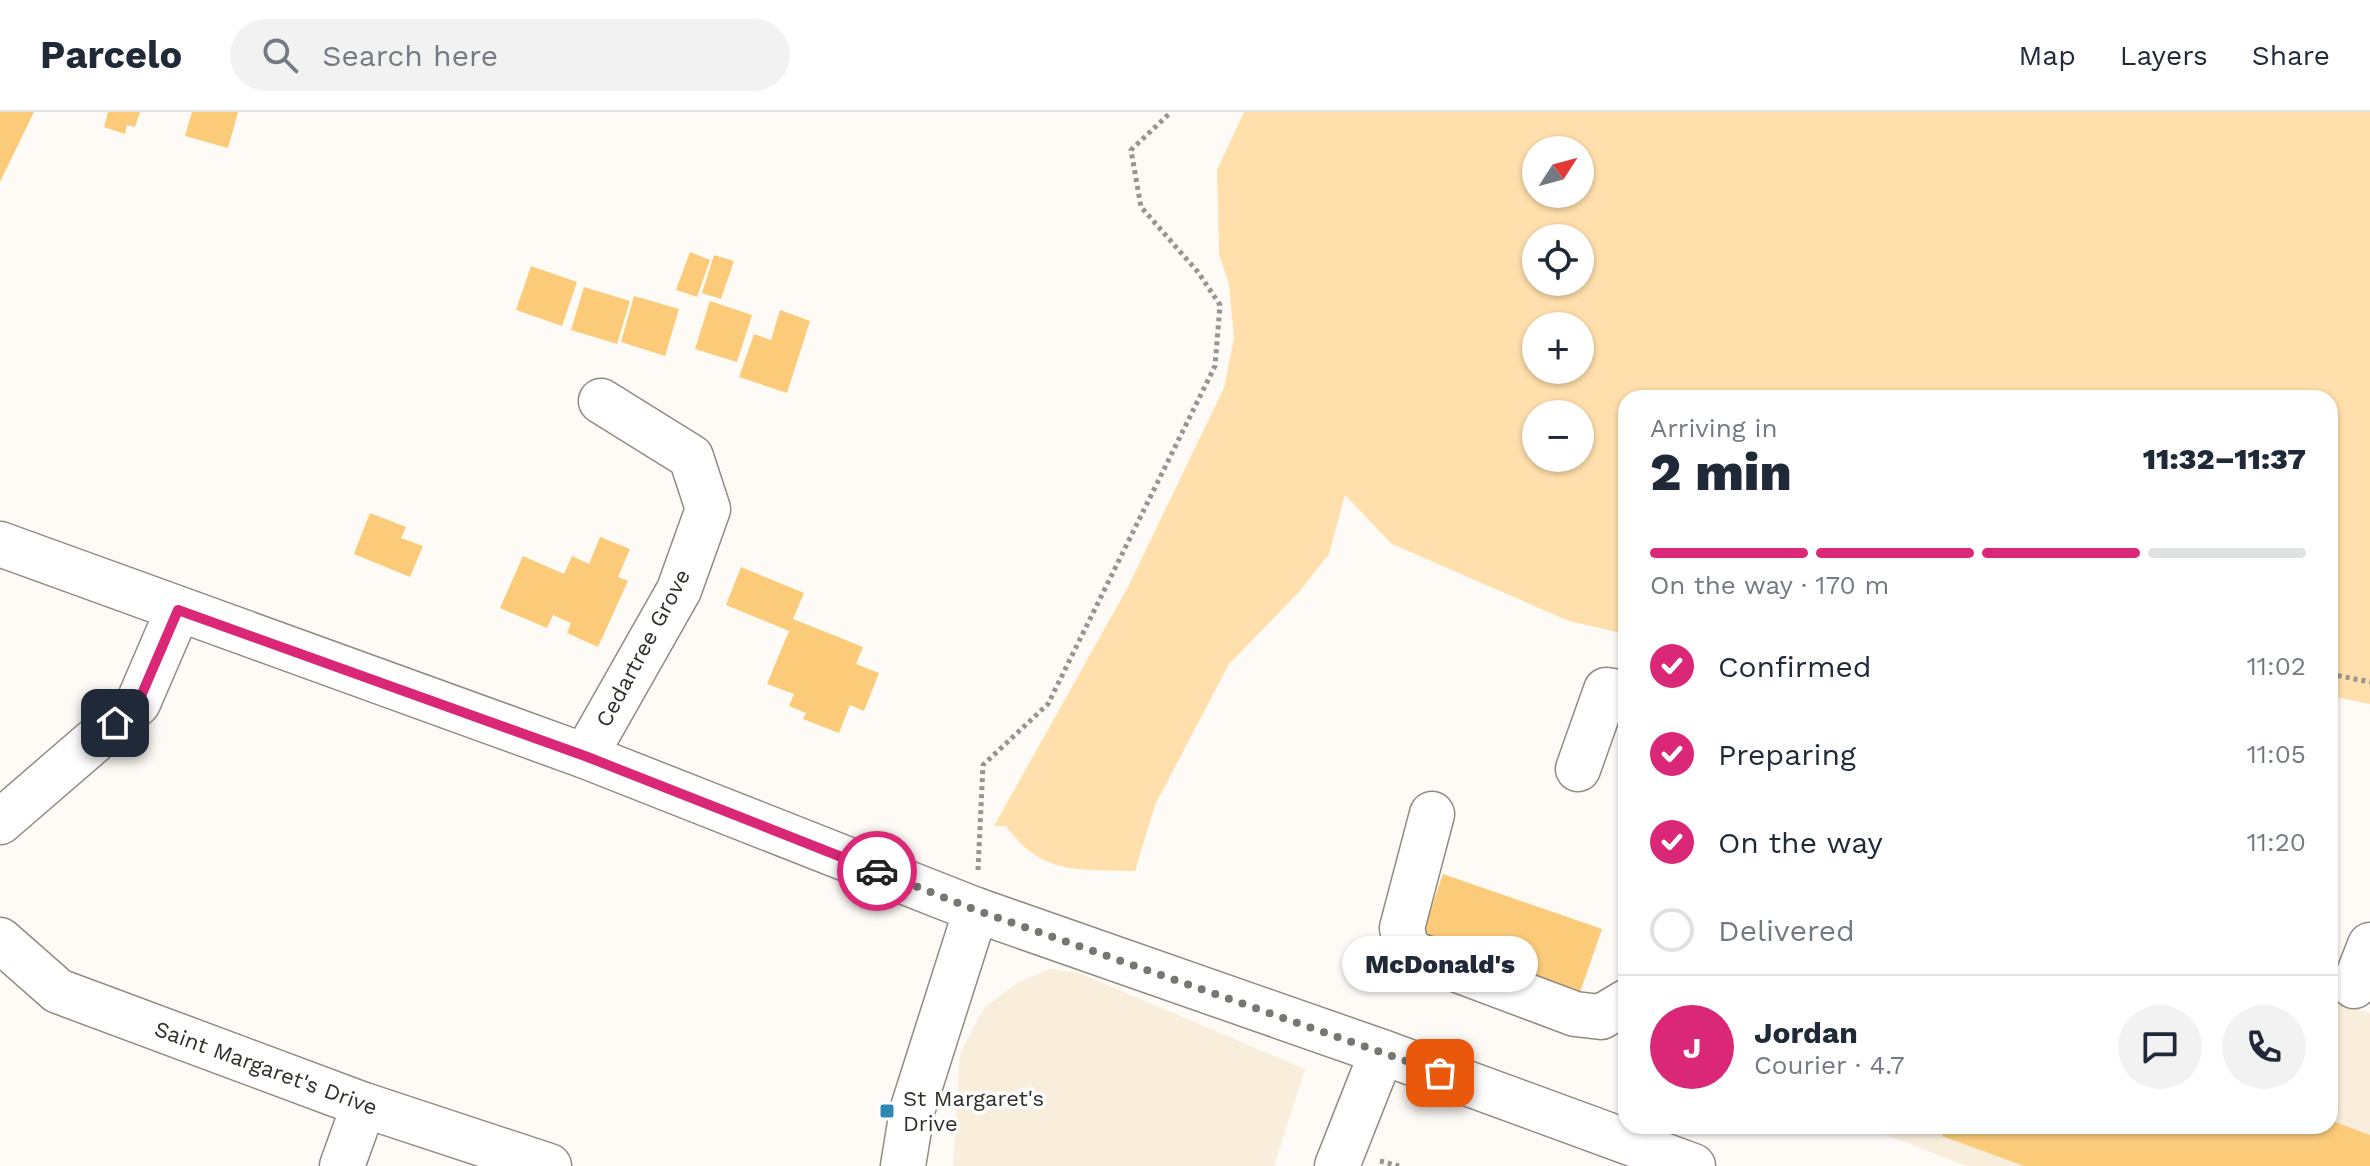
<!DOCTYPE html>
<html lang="en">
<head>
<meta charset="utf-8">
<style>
	:root { --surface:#fff; --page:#f2f2f3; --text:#1f2937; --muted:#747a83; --line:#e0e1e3; --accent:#db2777 }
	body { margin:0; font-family:"Work Sans",sans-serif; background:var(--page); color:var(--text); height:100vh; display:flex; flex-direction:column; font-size:30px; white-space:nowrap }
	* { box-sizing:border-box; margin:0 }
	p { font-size:26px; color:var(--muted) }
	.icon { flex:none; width:44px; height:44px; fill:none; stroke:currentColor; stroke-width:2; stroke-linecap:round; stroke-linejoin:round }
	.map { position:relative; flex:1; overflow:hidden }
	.panel { position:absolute; left:1618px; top:278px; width:720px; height:744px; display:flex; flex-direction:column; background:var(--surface); border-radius:24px; box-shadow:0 2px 6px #0004 }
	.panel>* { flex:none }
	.needle { width:52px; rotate:54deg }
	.controls { position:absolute; left:1522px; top:24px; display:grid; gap:16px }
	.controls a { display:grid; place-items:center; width:72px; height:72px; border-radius:50%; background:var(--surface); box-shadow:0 2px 6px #0004; font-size:40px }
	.pin { position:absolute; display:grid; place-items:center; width:68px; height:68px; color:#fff; margin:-34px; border-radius:16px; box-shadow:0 4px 12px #0006 }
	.courier { position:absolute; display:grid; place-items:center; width:80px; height:80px; margin:-40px; border:6px solid #db2777; border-radius:50%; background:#fff; color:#222; box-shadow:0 2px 10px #0007 }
	.bubble { position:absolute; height:56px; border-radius:28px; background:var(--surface); box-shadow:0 2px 6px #0004; font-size:26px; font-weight:800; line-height:56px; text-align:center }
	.headline em { font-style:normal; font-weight:800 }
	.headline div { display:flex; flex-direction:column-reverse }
	.headline { display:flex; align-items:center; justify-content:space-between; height:136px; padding:0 32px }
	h1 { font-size:52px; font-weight:800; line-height:60px }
	.bar { display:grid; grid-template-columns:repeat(4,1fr); gap:12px 8px; align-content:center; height:96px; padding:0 32px }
	.bar i { height:10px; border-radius:6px; background:var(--line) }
	.bar .current { background:var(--accent) }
	.bar p { grid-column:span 4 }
	.line { display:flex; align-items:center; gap:20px; padding:0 32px; border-top:2px solid var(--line) }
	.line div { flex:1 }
	.round { display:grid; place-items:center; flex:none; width:84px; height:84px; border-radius:42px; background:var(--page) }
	ol { padding:0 32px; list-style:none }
	li { display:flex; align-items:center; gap:24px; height:88px }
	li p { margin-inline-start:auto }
	li .icon { padding:8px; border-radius:50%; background:var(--accent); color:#fff; stroke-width:4 }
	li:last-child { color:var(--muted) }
	li i { width:44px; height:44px; border:4px solid var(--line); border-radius:50% }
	header { display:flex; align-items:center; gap:48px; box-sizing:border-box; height:112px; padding:0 40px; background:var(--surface); border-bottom:2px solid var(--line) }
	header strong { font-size:38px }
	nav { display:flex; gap:44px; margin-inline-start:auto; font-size:28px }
	.search { width:560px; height:72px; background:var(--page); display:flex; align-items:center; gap:20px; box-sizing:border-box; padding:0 28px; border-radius:44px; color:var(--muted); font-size:30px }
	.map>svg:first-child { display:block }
	.built { fill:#f9eedc }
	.green { fill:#ffdfab; fill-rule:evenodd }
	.building { fill:#fbcb7a }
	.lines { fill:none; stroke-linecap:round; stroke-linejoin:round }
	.minor-casing { stroke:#928b81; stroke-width:47 }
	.highway-casing { stroke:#928b81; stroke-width:47 }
	.path { stroke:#989590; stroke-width:5; stroke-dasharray:4 4; stroke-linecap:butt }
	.minor { stroke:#fff; stroke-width:44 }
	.highway { stroke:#fff; stroke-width:44 }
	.done { stroke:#787671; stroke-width:8; stroke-dasharray:0 14.4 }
	.route { stroke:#db2777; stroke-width:10 }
	.poi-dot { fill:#2d87b5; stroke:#fff; stroke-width:3 }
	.labels { text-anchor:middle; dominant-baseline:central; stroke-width:7; stroke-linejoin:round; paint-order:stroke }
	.street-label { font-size:22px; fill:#302e29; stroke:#fff }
	.poi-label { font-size:22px; fill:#302e29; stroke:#fff; text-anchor:start }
</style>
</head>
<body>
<header>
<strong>Parcelo</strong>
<div class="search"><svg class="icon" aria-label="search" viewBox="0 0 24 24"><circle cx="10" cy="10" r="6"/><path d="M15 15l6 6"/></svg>Search here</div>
<nav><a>Map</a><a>Layers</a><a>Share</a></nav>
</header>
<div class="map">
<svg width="2370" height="1054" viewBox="0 0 2370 1054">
	<rect width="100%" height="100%" fill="#fefbf6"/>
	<g class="built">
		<path d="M1050,857L1079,861L1305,957L1274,1054H953L960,941L985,895L1019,870Z"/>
		<path d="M2330,886L2370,901V1054H1966L1864,1014H2330Z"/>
	</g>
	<path class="green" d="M1244,0H2370V592L2330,584V286H1626V522L1569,509L1392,432L1345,383L1329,442L1299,480L1229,552L1155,693L1135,759C1079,757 1042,764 1006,714H994L1128,475L1224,276L1234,226L1229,172L1219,142L1217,58ZM1536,38H1580V82H1536ZM1536,126H1580V170H1536ZM1536,214H1580V258H1536ZM1536,302H1580V346H1536Z"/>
	<g class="building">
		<path d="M0,0H34L0,70Z"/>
		<path d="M108,0H140L135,15L127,13L125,22L104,15Z"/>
		<path d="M192,0H238L228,36L185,24Z"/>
		<path d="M690,140L710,148L697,185L676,178Z"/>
		<path d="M714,143L734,149L721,187L702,181Z"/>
		<path d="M531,154L577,170L562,214L516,198Z"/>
		<path d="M584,175L630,189L617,232L571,218Z"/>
		<path d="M634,184L679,197L665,244L621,230Z"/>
		<path d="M710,189L752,203L737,250L695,237Z"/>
		<path d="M780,198L810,209L787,281L739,265L754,222L771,228Z"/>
		<path d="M370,401L406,415L401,426L423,434L410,465L354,442Z"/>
		<path d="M600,425L630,437L618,465L628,469L598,535L567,521L571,511L553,503L547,516L500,496L523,444L564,462L572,444L589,452Z"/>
		<path d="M741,455L804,481L793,507L863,535L856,552L879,561L864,599L850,593L839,621L803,607L806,601L789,594L794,582L767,572L789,519L726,493Z"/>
		<path d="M1443,762L1602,817L1576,892L1417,837Z"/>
		<path d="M2330,1008L2370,1023V1054H2024L1942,1024L1946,1014H2330Z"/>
	</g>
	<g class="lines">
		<g class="minor-casing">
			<g id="minor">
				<path d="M585,644L679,478L708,397L691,345L601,289"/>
				<path d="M1578,657L1606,578L1626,581"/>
				<path d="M1432,702L1402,816L1407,839L1575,902L1601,905L1626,890"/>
				<path d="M0,710L138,591L178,498"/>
				<path d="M0,828L58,879L364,993L549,1054"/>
				<path d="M2354,874L2370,833"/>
				<path d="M342,1054L364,993"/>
				<path d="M903,1054L912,999L976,798"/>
				<path d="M1337,1054L1382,940"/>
			</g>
		</g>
		<g class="highway-casing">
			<path id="highway" d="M0,432L585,644L976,798L1382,940L1693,1054"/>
		</g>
		<g class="path">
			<path d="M2330,562L2370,570"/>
			<path d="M978,758L983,653L1048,592L1215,254L1220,193L1198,160L1141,95L1131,38L1171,0"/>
			<path d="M1380,1049L1399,1054"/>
		</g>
		<use href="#minor" class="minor"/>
		<use href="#highway" class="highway"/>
	</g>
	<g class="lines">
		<path class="done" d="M877,759L976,798L1440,961"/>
		<path class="route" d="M115,611L138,591L178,498L585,644L877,759"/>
	</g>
	<rect class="poi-dot" x="879" y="991" width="16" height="16" rx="4"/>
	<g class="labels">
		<g class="street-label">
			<text transform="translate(643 536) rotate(-62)">Cedartree Grove</text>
			<text transform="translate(266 956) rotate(20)">Saint Margaret's Drive</text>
		</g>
		<g class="poi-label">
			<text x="903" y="986">St Margaret's<tspan x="903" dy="25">Drive</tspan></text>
		</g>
	</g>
</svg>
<div class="controls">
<a><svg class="needle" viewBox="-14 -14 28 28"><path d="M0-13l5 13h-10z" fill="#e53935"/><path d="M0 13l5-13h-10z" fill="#747a83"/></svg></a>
<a><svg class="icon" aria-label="locate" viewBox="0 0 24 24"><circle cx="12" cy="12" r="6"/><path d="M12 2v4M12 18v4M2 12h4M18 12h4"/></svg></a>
<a>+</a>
<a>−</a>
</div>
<div class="pin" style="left:1440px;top:961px;background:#ea580c"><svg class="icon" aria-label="bag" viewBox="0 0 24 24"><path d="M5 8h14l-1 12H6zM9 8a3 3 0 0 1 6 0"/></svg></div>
<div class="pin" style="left:115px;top:611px;background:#1f2937"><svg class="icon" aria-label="home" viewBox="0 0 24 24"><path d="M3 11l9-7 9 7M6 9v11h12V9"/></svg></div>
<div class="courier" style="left:877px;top:759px"><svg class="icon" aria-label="car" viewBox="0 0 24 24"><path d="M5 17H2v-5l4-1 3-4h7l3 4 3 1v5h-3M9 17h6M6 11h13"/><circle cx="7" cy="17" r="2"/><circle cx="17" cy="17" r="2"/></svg></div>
<div class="bubble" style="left:1342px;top:824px;width:196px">McDonald's</div>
<section class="panel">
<div class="headline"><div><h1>2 min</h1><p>Arriving in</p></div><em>11:32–11:37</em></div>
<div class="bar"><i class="current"></i><i class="current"></i><i class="current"></i><i></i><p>On the way · 170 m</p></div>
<ol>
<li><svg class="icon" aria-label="check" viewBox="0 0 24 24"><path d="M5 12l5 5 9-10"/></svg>Confirmed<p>11:02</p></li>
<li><svg class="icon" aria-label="check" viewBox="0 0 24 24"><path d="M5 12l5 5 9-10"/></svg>Preparing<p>11:05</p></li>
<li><svg class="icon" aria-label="check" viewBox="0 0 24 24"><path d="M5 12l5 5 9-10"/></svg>On the way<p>11:20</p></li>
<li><i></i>Delivered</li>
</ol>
<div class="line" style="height:144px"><b class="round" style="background:var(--accent);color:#fff">J</b><div><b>Jordan</b><p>Courier · 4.7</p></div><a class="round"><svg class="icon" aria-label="chat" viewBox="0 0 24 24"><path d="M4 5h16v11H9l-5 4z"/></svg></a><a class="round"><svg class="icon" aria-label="phone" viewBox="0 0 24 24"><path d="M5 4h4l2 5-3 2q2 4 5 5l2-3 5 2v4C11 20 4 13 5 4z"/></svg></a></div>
</section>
</div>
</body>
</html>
